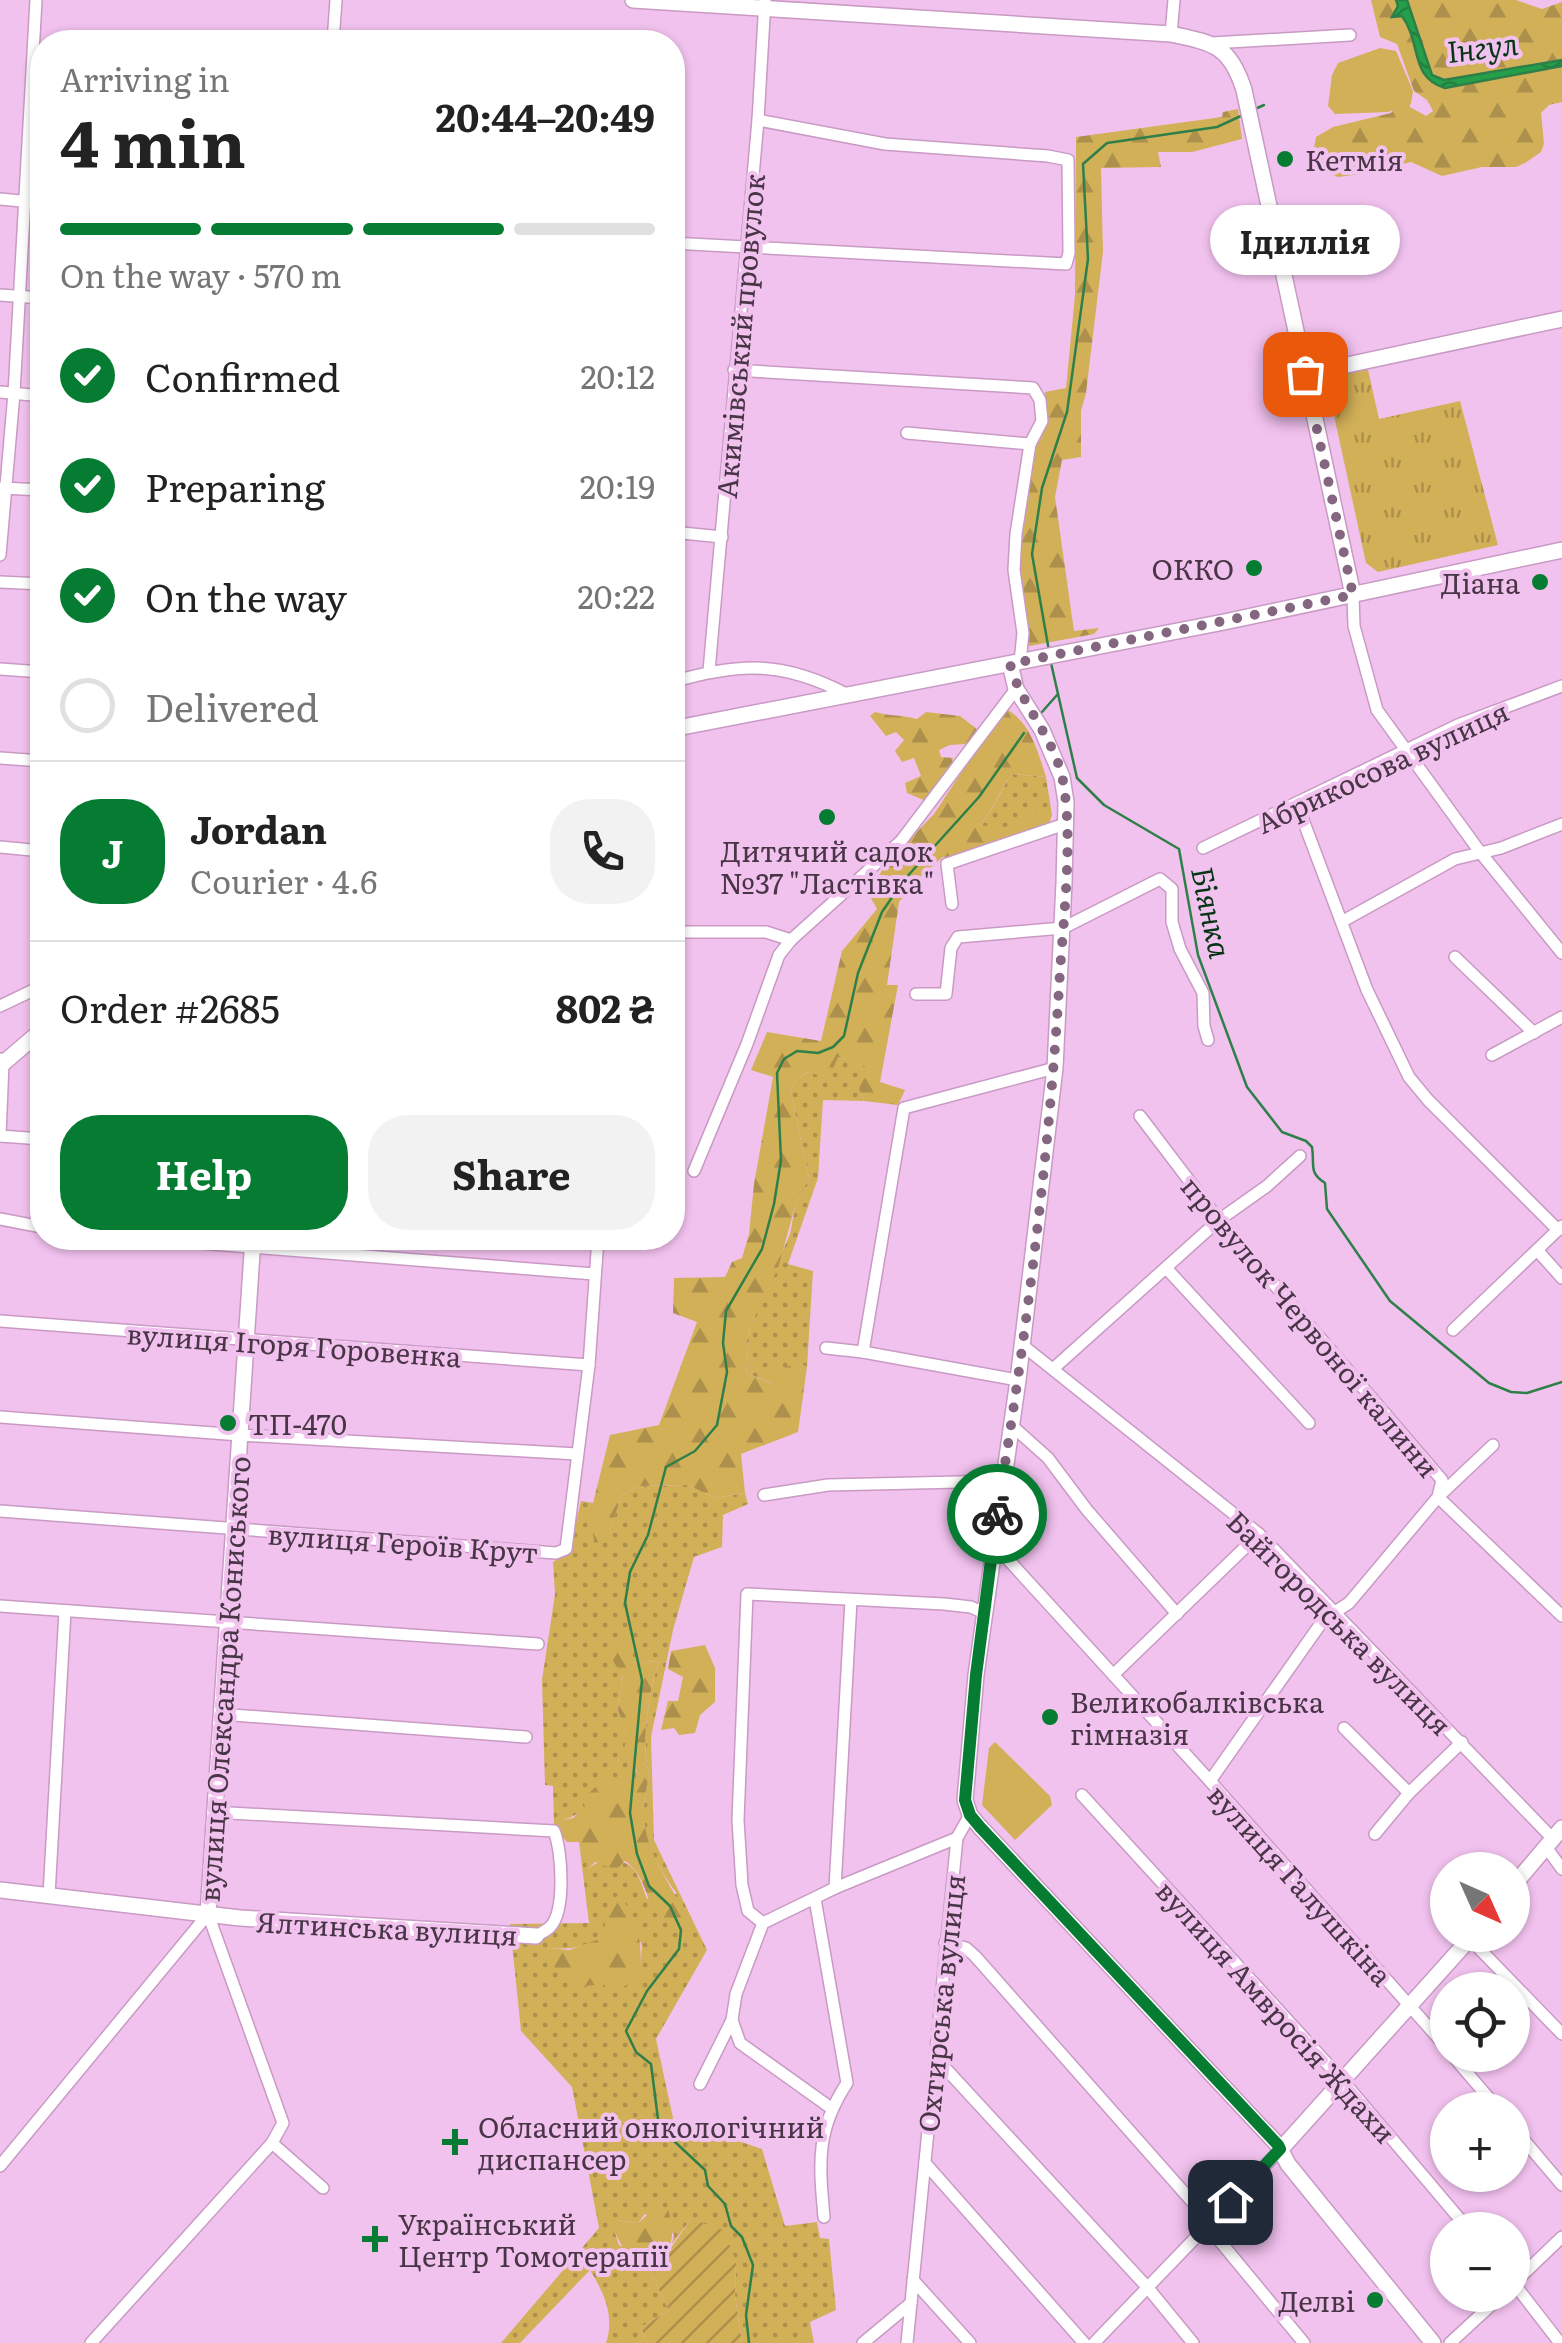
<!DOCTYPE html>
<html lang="en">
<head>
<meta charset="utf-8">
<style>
	:root { --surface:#fff; --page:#f2f2f2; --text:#222; --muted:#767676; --line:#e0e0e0; --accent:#067c33 }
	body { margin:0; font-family:Literata,serif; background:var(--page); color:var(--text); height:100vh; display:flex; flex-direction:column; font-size:38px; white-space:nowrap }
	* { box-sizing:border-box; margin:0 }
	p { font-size:32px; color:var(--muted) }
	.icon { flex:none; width:55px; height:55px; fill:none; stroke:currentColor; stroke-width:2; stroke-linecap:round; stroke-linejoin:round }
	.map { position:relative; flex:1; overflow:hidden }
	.drawer { position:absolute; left:30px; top:30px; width:655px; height:1220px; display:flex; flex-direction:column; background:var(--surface); border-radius:40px; box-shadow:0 2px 8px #0004 }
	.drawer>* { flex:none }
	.needle { width:65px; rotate:135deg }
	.fabs { position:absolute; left:1430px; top:1852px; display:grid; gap:20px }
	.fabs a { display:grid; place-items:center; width:100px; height:100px; border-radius:50%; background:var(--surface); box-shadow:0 2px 8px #0004; font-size:50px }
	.pin { position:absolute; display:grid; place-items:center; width:85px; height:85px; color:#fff; margin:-42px; border-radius:20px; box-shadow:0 5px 15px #0006 }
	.courier { position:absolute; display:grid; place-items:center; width:100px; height:100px; margin:-50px; border:8px solid #067c33; border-radius:50%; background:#fff; color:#222; box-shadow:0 2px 12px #0007 }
	.bubble { position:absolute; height:70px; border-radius:35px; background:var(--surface); box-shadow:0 2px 8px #0004; font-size:32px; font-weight:700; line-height:70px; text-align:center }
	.headline em { font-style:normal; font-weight:700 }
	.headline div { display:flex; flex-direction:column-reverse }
	.headline { display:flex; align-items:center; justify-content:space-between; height:170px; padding:0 30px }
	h1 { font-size:65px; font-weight:700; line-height:75px }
	.bar { display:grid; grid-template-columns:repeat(4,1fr); gap:15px 10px; align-content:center; height:120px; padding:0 30px }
	.bar i { height:12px; border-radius:8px; background:var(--line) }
	.bar .on { background:var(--accent) }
	.bar p { grid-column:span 4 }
	.line { display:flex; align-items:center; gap:25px; padding:0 30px; border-top:2px solid var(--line) }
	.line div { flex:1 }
	.round { display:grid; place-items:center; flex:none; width:105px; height:105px; border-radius:40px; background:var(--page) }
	ol { padding:0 30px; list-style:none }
	li { display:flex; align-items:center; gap:30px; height:110px }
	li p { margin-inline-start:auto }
	li .icon { padding:10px; border-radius:50%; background:var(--accent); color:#fff; stroke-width:4 }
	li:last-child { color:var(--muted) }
	li i { width:55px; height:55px; border:5px solid var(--line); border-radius:50% }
	.action { display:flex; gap:20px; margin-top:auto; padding:20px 30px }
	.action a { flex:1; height:115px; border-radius:40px; background:var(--accent); color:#fff; font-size:40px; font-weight:700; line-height:115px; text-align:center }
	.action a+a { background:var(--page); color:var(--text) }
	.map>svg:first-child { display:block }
	.grass { fill:url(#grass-dots); fill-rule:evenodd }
	.forest { fill:url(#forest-firs) }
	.park { fill:url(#park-tufts) }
	.garden { fill:url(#garden-furrows) }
	.pitch { fill:#d2b058 }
	.water { fill:url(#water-waves); stroke:#2f7f49; stroke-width:2.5 }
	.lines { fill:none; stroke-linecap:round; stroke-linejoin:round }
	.stream { stroke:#2f7f49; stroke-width:2.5 }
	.street-casing { stroke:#c89ac4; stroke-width:14 }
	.secondary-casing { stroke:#c89ac4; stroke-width:18 }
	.street { stroke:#fff; stroke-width:11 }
	.secondary { stroke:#fff; stroke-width:15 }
	.done { stroke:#846681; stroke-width:10; stroke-dasharray:0 18 }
	.route { stroke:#067c33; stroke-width:12 }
	.poi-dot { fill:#067c33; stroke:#f2c2ef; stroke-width:4 }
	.labels { text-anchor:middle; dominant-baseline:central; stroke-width:8; stroke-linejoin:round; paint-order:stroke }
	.poi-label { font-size:28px; fill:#483546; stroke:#f2c2ef; text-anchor:start }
	.street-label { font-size:28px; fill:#483546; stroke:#f2c2ef }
	.water-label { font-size:30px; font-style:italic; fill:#053514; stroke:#f2c2ef }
</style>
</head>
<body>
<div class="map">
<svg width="1562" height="2343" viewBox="0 0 1562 2343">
	<defs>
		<pattern id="grass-dots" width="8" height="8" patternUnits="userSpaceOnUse" patternTransform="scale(2.5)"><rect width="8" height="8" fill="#d2b058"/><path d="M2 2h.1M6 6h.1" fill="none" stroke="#ac904b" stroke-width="1.8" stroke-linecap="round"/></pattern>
		<pattern id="forest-firs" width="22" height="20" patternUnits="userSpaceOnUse" patternTransform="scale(2.5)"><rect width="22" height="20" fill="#d2b058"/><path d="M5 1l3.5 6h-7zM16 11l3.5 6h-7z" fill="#ac904b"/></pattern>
		<pattern id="park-tufts" width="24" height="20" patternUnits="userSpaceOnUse" patternTransform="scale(2.5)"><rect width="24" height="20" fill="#d2b058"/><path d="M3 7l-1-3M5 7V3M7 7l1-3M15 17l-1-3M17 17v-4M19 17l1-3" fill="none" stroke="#ac904b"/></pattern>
		<pattern id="garden-furrows" width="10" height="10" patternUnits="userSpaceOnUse" patternTransform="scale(2.5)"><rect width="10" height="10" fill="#d2b058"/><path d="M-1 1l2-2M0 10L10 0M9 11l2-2" fill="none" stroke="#ac904b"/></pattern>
		<pattern id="water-waves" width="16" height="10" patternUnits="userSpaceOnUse" patternTransform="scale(2.5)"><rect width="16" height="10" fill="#249f4a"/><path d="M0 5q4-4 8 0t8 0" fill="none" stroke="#21823f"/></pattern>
	</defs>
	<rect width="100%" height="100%" fill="#f2c2ef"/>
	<g class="grass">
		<path d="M1012,774L1046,777L1052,815L1048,827L997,833L979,826C993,812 999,792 1012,774Z"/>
		<path d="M838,1057L866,1066L859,1089L864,1101L823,1100L818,1178L788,1264L813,1271L807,1367L798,1363L772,1383L746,1373L750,1327L790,1234L795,1207L809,1178L790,1089L799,1077Z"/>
		<path d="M688,1485L715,1498L745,1493L748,1504L723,1515L722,1547L694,1557L673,1630L651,1737L654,1840L707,1950L656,2039L676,2132L718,2134L762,2149L785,2226L817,2222L820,2238L829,2239L836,2310L810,2322L814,2343H742L735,2295L736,2261L691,2219L672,2244L674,2234L645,2214L638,2223L617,2220L615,2233L619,2245L641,2256L662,2260L652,2275L669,2311L641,2327L647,2343H606C615,2316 604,2293 590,2270L520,2343H501L599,2228L572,2087L521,2031L510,1924L589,1923L579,1842H567L554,1827L553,1786L545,1785L542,1680L555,1594L553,1562L569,1551L581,1501L593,1503L595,1544L609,1535L621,1496L638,1486ZM622,1631L629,1635L631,1663L659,1661C650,1687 639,1751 650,1774C635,1826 648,1852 677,1894L647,1899C639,1877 636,1860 611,1861C600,1862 596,1862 588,1869L585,1845L563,1820C575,1818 620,1787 636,1778L637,1766L618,1710L623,1676L613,1651ZM607,1920L635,1924L642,1947L639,1979L549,1948C569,1950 584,1947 602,1938Z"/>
	</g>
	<g class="forest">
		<path d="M1371,0H1516L1542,9L1562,2V102L1549,105L1541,113L1544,144L1541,152L1525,163L1516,167H1482L1442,176L1411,162L1361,174L1338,177L1323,171L1313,154L1316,137L1333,127L1391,113L1399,102L1409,98L1410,107L1426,116L1433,111L1427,100L1414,91L1397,44L1380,37Z"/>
		<path d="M1238,109L1242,139L1192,152H1158L1161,167L1101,168L1103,252L1086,393L1081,411V457L1062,460L1055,497L1074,631L1099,628L1094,634L1024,647C1020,595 1017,543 1024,491C1028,456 1045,427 1045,392L1066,388L1075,295L1076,137L1222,117L1223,112Z"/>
		<path d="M1004,708C1030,720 1038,752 1046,777L1012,774C999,791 993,811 980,825L994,827L997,832L1032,811L1046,819L1048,827L957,857H943L922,875L899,902L887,985H898L880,1082L905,1090L898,1105L864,1101L859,1089L865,1066L838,1057L829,1078L808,1072L799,1077L790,1089L809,1178L795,1207L778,1268L750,1327L746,1373L771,1383L774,1371L798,1363L807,1367L798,1432L741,1454L745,1493L715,1498L688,1485L638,1486L621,1496L609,1536L594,1545L593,1503L610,1435L659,1425L697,1322L673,1313L674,1278L725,1277L732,1262L742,1258L749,1234L754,1184L773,1077L751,1070L767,1032L821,1041L842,951L877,909L868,893L886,864L934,814Z"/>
		<path d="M875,712C889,716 902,715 917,719L926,712L960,716L977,729L967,744L950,745L939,750L941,757L953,758L951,768L926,801L907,793L905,783L921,776L914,758L902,762L895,751L904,740L896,732L886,736L870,716Z"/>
		<path d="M622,1630L629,1634L632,1663L659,1661C650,1686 639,1751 650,1774C629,1845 667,1868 691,1928C638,1926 657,1883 625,1861L615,1870L595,1862L587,1870C585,1847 585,1839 561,1834L563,1820L573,1818L585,1807L583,1800C601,1779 609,1775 636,1778L637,1766L621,1760L627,1737L618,1710L623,1676L609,1655Z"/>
		<path d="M705,1645L715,1668V1702L700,1715L695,1733L679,1735L674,1728L661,1730L668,1701H678L683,1677L668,1669L671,1651Z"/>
		<path d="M617,1896C642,1914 642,1951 640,1979L611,1992L603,1984L578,1987L551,1968L548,1948L569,1950L602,1938L610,1900Z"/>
		<path d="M658,2206L668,2209C674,2231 675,2241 662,2260L641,2256L629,2259L615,2233L616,2220L638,2223Z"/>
	</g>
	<path class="park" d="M1367,365L1379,419L1460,401L1498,545L1378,572L1366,563L1325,374Z"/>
	<path class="garden" d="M691,2219L723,2230L736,2261L735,2295L742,2343H647L641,2327L669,2311L652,2275Z"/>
	<g class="pitch">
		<path d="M1380,48L1396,51L1413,91L1411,104L1388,112L1335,114L1328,106L1332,75L1338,63Z"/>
		<path d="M995,1742L1050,1796L1052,1805L1015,1840L982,1805L989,1748Z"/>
	</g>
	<path class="water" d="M1396,0H1407L1432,75L1444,80L1562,60V66L1445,88C1409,77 1422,43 1402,16L1392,17L1398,6Z"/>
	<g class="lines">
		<g class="stream">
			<path d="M1255,109L1264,105"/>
			<path d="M1049,651L1032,554L1042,488L1067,412L1088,259L1083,164L1107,143L1217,127L1243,115"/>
			<path d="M1051,663L1077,778L1104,805L1179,849L1198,955L1247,1087L1282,1132L1306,1141L1312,1147C1315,1165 1308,1172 1325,1183L1327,1209L1390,1301L1489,1383L1511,1392L1527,1393L1562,1382"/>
			<path d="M1042,712L1057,695"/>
			<path d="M749,2343L746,2315L753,2265L742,2237L731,2226L725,2204L708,2186L705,2170L659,2127L651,2064L636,2052L626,2031L647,1991L679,1949L681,1930L670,1906L649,1886L637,1854L630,1813L642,1680L625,1603L630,1572L648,1535L666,1467L695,1451L717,1425L727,1372L723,1343L726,1311L762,1249L774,1204L781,1160L777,1073L784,1059L797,1051L818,1053L833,1047L844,1036L858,973L882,912L904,880L979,797L1024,733"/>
		</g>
		<g class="street-casing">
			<g id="street">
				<path d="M1171,34L1174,0"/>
				<path d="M333,42L336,0"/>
				<path d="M1212,43L1350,35"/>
				<path d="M0,199L42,203"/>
				<path d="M672,243L1066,264L1069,253L1068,160L1048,156L885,144L758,120"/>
				<path d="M0,295L42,298"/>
				<path d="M734,370L1033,388L1040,400L1042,421L1030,444L1016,534L1014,570L1023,633L1020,662"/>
				<path d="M0,392L42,396"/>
				<path d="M907,433L1030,444"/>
				<path d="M2,488L42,490"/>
				<path d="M672,532L722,537"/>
				<path d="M0,555L14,393L36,0"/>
				<path d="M0,582L42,584"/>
				<path d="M1353,595L1354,626L1377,710L1480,852L1562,953"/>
				<path d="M0,669L42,672"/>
				<path d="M709,671L758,120L765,0"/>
				<path d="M672,682C741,662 784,661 848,695"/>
				<path d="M0,758L42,761"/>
				<path d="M1297,804L1367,990L1409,1077L1428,1100L1558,1230"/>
				<path d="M0,847L42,851"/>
				<path d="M1203,848L1458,725L1562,686"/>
				<path d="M952,904L947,864L1065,824"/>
				<path d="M1343,921L1455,859L1501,848L1562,824"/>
				<path d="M672,932H766L791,940"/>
				<path d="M1455,957L1534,1033"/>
				<path d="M916,994H946L951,948L958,937L1063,928L1160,879L1172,889V922L1180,949L1203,993L1204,1026L1208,1040"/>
				<path d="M0,1006L42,986"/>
				<path d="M1492,1055L1562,1017"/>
				<path d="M0,1059L3,1063L0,1136"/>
				<path d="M1140,1116L1219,1220L1442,1480L1438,1497L1562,1616"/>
				<path d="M0,1136L42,1139"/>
				<path d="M694,1171L747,1044L779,955L791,940L901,841L1016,689"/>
				<path d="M0,1219L42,1227"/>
				<path d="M137,1238L594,1274"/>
				<path d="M1537,1250L1562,1278"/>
				<path d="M1167,1269L1309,1423"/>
				<path d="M0,1321L589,1365"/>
				<path d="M1453,1330L1562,1226"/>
				<path d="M1021,1344L1259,1534L1553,1839"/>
				<path d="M826,1348L863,1352L1018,1380"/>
				<path d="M863,1352L904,1108L1055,1068"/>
				<path d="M1054,1368L1219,1220L1267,1186L1300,1156"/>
				<path d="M0,1417L240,1435L577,1454"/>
				<path d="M1010,1424L1048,1458L1087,1510L1177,1614"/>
				<path d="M764,1495L828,1485L1003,1481"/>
				<path d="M0,1511L556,1553L566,1549L589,1365L598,1238"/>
				<path d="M993,1543L1210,1781L1448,2049"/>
				<path d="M0,1606L538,1644"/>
				<path d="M1113,1675L1259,1534"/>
				<path d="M220,1714L526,1737"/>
				<path d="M1344,1728L1409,1793"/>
				<path d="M1210,1781L1324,1619L1349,1603L1438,1497L1493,1445"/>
				<path d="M1082,1795L1343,2081L1469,2230"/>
				<path d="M213,1812L554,1831C562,1850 566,1911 550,1927C546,1931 541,1933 536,1936"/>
				<path d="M1375,1834L1409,1793L1462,1742"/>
				<path d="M1546,1847L1562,1869"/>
				<path d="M835,1888L851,1600"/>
				<path d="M49,1895L65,1611"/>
				<path d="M815,1899L847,2083C816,2130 819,2162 824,2217"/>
				<path d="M763,1923L835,1888L957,1838"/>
				<path d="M1470,1939L1562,2034"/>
				<path d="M945,1943L966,1948L975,1956L1211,2223L1214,2234L1304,2343"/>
				<path d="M732,2020L740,2043L831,2108"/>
				<path d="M1452,2055L1499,2110"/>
				<path d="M935,2057L1148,2288L1193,2343"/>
				<path d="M700,2084L732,2020L736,1994L763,1923L748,1911L742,1885L738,1820L747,1594L944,1604L971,1607L984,1613"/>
				<path d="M1512,2126L1562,2185"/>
				<path d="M272,2143L323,2188"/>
				<path d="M925,2163L1084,2343"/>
				<path d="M0,2166L208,1914L283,2123L272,2143L91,2343"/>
				<path d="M913,2280L970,2343"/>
				<path d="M1512,2281L1560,2343"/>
				<path d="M1512,2285L1562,2237"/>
				<path d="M863,2343L911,2303"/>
				<path d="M907,2343L957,1838L970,1815"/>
				<path d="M1094,2343L1281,2149"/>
				<path d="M1450,2343L1502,2295"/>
			</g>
		</g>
		<g class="secondary-casing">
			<g id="secondary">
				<path d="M633,0L1171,34C1213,43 1230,45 1244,90L1353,595"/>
				<path d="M1305,374L1562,319"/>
				<path d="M1010,664L1016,689L1042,730L1062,777L1066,802L1064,883L1055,1068L1018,1380L976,1675L965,1800L970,1815L980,1827L1278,2145L1288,2164L1433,2343"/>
				<path d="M672,729L1224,622L1562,550"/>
				<path d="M0,1066L42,1030"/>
				<path d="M1512,1887L1562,1828"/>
				<path d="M0,1890L240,1918L536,1936"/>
				<path d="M208,1914L253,1238"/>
				<path d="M1281,2149L1473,1935"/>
			</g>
		</g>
		<use href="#street" class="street"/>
		<use href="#secondary" class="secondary"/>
	</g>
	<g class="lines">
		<path class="done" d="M997,1514C1026,1336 1050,1151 1060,971C1064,914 1073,836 1063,781C1055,738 1021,706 1010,664L1353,595L1305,374"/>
		<path class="route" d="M997,1514L976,1675L965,1800L970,1815L980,1827L1278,2145L1280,2149L1230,2202"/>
	</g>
	<g class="poi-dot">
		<circle cx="1285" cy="159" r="10"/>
		<circle cx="1254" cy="568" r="10"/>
		<circle cx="1540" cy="582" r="10"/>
		<circle cx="827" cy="817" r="10"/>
		<circle cx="228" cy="1423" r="10"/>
		<circle cx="1050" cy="1717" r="10"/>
		<path d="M450 2127h10v10h10v10h-10v10h-10v-10h-10v-10h10z"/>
		<path d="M370 2224h10v10h10v10h-10v10h-10v-10h-10v-10h10z"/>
		<circle cx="1375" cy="2300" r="10"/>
	</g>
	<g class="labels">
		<g class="poi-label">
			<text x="1305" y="159">Кетмія</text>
			<text x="1234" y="568" text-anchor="end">ОККО</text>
			<text x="1520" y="582" text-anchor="end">Діана</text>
			<text x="827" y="850" text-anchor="middle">Дитячий садок<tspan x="827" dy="32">№37 "Ластівка"</tspan></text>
			<text x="248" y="1423">ТП-470</text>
			<text x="1070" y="1701">Великобалківська<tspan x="1070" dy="32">гімназія</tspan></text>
			<text x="478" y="2126">Обласний онкологічний<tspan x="478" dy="32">диспансер</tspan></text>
			<text x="398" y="2223">Український<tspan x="398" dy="32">Центр Томотерапії</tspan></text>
			<text x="1355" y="2300" text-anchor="end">Делві</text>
		</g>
		<g class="street-label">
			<text transform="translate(739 336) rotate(-85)">Акимівський провулок</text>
			<text transform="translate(1382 766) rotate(-25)">Абрикосова вулиця</text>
			<text transform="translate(1311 1326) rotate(50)">провулок Червоної калини</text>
			<text transform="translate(294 1344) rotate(4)">вулиця Ігоря Горовенка</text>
			<text transform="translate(403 1542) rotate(4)">вулиця Героїв Крут</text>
			<text transform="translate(1340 1622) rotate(45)">Байгородська вулиця</text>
			<text transform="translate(223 1679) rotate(-86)">вулиця Олександра Кониського</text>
			<text transform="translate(1301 1884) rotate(48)">вулиця Галушкіна</text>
			<text transform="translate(387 1927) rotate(3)">Ялтинська вулиця</text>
			<text transform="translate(940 2003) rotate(-84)">Охтирська вулиця</text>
			<text transform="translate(1277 2011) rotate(48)">вулиця Амвросія Ждахи</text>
		</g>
		<g class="water-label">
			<text transform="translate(1482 46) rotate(-7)">Інгул</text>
			<text transform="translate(1213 912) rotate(78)">Біянка</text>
		</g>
	</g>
</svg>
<div class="fabs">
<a><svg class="needle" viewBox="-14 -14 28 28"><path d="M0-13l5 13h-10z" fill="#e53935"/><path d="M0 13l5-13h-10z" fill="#767676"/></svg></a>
<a><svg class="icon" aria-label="locate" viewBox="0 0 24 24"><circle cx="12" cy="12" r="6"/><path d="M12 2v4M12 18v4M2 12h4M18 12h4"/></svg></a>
<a>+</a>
<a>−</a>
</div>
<div class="pin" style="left:1305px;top:374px;background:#ea580c"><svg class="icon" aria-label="bag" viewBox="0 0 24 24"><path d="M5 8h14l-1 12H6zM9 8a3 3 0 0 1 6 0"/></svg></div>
<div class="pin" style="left:1230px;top:2202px;background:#1f2937"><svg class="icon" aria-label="home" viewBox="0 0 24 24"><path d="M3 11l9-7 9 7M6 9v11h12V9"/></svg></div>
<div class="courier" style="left:997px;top:1514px"><svg class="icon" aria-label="bike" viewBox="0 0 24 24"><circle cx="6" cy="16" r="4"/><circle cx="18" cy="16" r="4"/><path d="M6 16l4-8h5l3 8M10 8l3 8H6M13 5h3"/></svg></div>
<div class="bubble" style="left:1210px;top:205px;width:190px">Ідиллія</div>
<section class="drawer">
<div class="headline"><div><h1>4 min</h1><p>Arriving in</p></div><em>20:44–20:49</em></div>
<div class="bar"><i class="on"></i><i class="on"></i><i class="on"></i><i></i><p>On the way · 570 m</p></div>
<ol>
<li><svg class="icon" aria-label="check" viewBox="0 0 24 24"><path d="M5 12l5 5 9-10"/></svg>Confirmed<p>20:12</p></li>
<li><svg class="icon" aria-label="check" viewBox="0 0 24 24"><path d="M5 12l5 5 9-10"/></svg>Preparing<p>20:19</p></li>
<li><svg class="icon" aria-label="check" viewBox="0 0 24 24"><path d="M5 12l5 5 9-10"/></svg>On the way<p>20:22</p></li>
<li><i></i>Delivered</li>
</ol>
<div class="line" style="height:180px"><b class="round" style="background:var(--accent);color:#fff">J</b><div><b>Jordan</b><p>Courier · 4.6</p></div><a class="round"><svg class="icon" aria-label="phone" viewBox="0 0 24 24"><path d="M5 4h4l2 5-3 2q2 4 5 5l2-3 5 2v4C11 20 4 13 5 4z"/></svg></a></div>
<div class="line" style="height:130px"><div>Order #2685</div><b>802 ₴</b></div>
<div class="action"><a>Help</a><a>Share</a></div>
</section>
</div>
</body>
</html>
